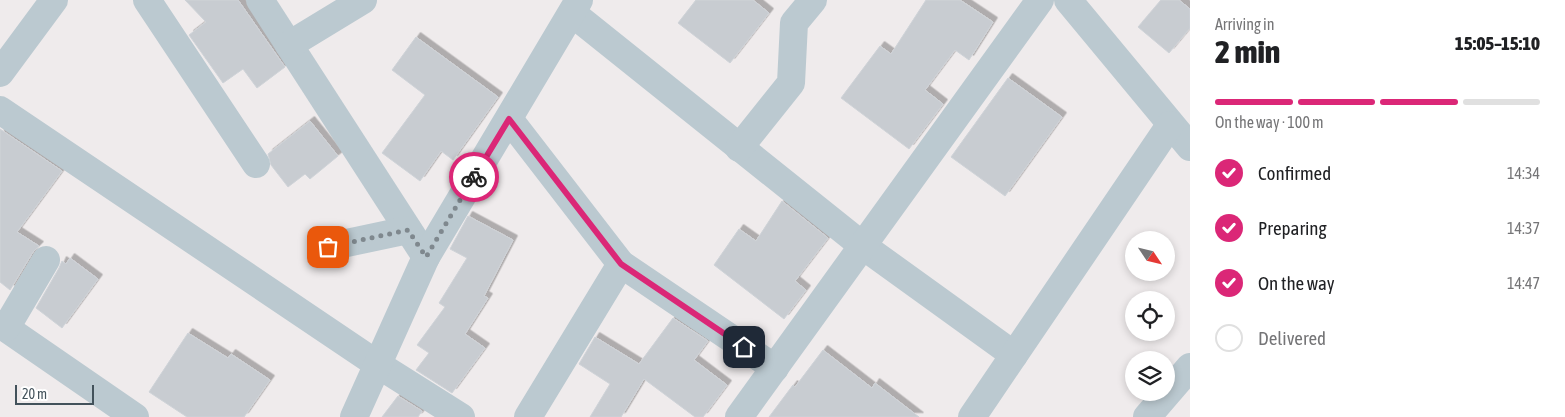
<!DOCTYPE html>
<html lang="en">
<head>
<meta charset="utf-8">
<style>
	:root { --surface:#fff; --page:#f2f2f2; --text:#202124; --muted:#757577; --line:#e0e0e0; --accent:#db2777 }
	body { margin:0; font-family:"Asap Condensed",sans-serif; background:var(--page); color:var(--text); height:100vh; display:flex; flex-direction:column; font-size:19px; white-space:nowrap }
	* { box-sizing:border-box; margin:0 }
	p { font-size:16px; color:var(--muted) }
	.icon { flex:none; width:28px; height:28px; fill:none; stroke:currentColor; stroke-width:2; stroke-linecap:round; stroke-linejoin:round }
	.map { position:relative; flex:1; overflow:hidden }
	.panel { display:flex; flex-direction:column; background:var(--surface); width:375px }
	.panel>* { flex:none }
	.needle { width:32px; rotate:125deg }
	.fabs { position:absolute; left:1125px; top:231px; display:grid; gap:10px }
	.fabs a { display:grid; place-items:center; width:50px; height:50px; border-radius:50%; background:var(--surface); box-shadow:0 2px 8px #0003; font-size:25px }
	.scale { position:absolute; left:15px; bottom:12px; width:79px; box-sizing:border-box; padding-left:5px; border:2px solid #43525b; border-top:0; font-size:14px; line-height:18px; white-space:nowrap; color:#43525b; -webkit-text-stroke:4px #fff; paint-order:stroke }
	.pin { position:absolute; display:grid; place-items:center; width:42px; height:42px; color:#fff; margin:-21px; border-radius:10px; box-shadow:0 2px 8px #0006 }
	.courier { position:absolute; display:grid; place-items:center; width:50px; height:50px; margin:-25px; border:4px solid #db2777; border-radius:50%; background:#fff; color:#222; box-shadow:0 1px 6px #0007 }
	.overview em { font-style:normal; font-weight:800 }
	.overview div { display:flex; flex-direction:column-reverse }
	.overview { display:flex; align-items:center; justify-content:space-between; height:85px; padding:0 25px }
	h1 { font-size:32px; font-weight:800; line-height:38px }
	.bar { display:grid; grid-template-columns:repeat(4,1fr); gap:8px 5px; align-content:center; height:60px; padding:0 25px }
	.bar i { height:6px; border-radius:4px; background:var(--line) }
	.bar .on { background:var(--accent) }
	.bar p { grid-column:span 4 }
	ol { padding:0 25px; list-style:none }
	li { display:flex; align-items:center; gap:15px; height:55px }
	li p { margin-inline-start:auto }
	li .icon { padding:5px; border-radius:50%; background:var(--accent); color:#fff; stroke-width:4 }
	li:last-child { color:var(--muted) }
	li i { width:28px; height:28px; border:2px solid var(--line); border-radius:50% }
	main { display:flex; flex:1; min-height:0 }
	.map>svg:first-child { display:block }
	.building { fill:#c8ccd1; stroke:#cfd3d8; filter:url(#shadow) }
	.lines { fill:none; stroke-linecap:round; stroke-linejoin:round }
	.minor { stroke:#bbc9d0; stroke-width:28 }
	.done { stroke:#7f888e; stroke-width:5; stroke-dasharray:0 9 }
	.route { stroke:#db2777; stroke-width:6 }
</style>
</head>
<body>
<main>
<div class="map">
<svg width="1190" height="417" viewBox="0 0 1190 417">
	<defs>
		<filter id="shadow"><feDropShadow dx="4.5" dy="-4.5" stdDeviation="0" flood-color="#0004"/></filter>
	</defs>
	<rect width="100%" height="100%" fill="#efebec"/>
	<g class="building">
		<path d="M185,0H238L285,67L257,88L243,69L223,83L189,35L206,22Z"/>
		<path d="M696,0H753L769,13L730,63L678,23Z"/>
		<path d="M926,0H960L993,22L969,60L955,50L925,90L943,104L909,149L841,98L880,46L891,54Z"/>
		<path d="M1161,0H1179L1190,9V28L1169,53L1138,27Z"/>
		<path d="M416,37L498,97L453,160L441,151L420,181L382,153L425,95L392,70Z"/>
		<path d="M1008,78L1062,117L1005,196L951,157Z"/>
		<path d="M310,121L338,156L310,179L305,174L288,187L271,165L268,154Z"/>
		<path d="M0,129L62,171L17,232L39,246L33,252L10,290L0,282Z"/>
		<path d="M782,201L828,238L795,281L806,290L784,319L714,265L739,229L756,241Z"/>
		<path d="M468,216L513,240L484,296L488,298L465,334L485,348L452,393L416,370L429,353L417,345L445,307L439,303L467,258L450,249Z"/>
		<path d="M70,258L98,279L62,328L36,308L59,268L62,261L66,264Z"/>
		<path d="M673,318L708,341L694,360L727,385L703,417H695L644,379L621,417H590L610,384L579,364L595,337L639,364Z"/>
		<path d="M188,333L228,358L231,354L270,380L244,417H187L149,392Z"/>
		<path d="M823,350L872,388L875,383L919,417H769L793,385L795,387Z"/>
		<path d="M398,396L422,411L418,417H382Z"/>
	</g>
	<g class="lines">
		<g class="minor">
			<path d="M147,0L256,164"/>
			<path d="M260,0L426,257"/>
			<path d="M1068,0L1190,147"/>
			<path d="M572,13L863,246L1014,355"/>
			<path d="M289,45L363,0"/>
			<path d="M0,73L54,0"/>
			<path d="M0,110L377,364L461,417"/>
			<path d="M509,119L621,264L775,368"/>
			<path d="M739,148L791,83L794,23L813,0"/>
			<path d="M328,247L408,230"/>
			<path d="M0,324L135,417"/>
			<path d="M6,328L46,260"/>
			<path d="M354,417L426,257L579,0"/>
			<path d="M528,417L621,264"/>
			<path d="M739,417L1040,0"/>
			<path d="M972,417L1170,125"/>
			<path d="M1147,417L1190,367"/>
		</g>
	</g>
	<g class="lines">
		<path class="done" d="M328,247L408,230L426,257L474,177"/>
		<path class="route" d="M474,177L509,119L621,264L744,347"/>
	</g>
</svg>
<div class="fabs">
<a><svg class="needle" viewBox="-14 -14 28 28"><path d="M0-13l5 13h-10z" fill="#e53935"/><path d="M0 13l5-13h-10z" fill="#757577"/></svg></a>
<a><svg class="icon" aria-label="locate" viewBox="0 0 24 24"><circle cx="12" cy="12" r="6"/><path d="M12 2v4M12 18v4M2 12h4M18 12h4"/></svg></a>
<a><svg class="icon" aria-label="layers" viewBox="0 0 24 24"><path d="M12 4l9 5-9 5-9-5zM3 14l9 5 9-5"/></svg></a>
</div>
<div class="scale">20 m</div>
<div class="pin" style="left:328px;top:247px;background:#ea580c"><svg class="icon" aria-label="bag" viewBox="0 0 24 24"><path d="M5 8h14l-1 12H6zM9 8a3 3 0 0 1 6 0"/></svg></div>
<div class="pin" style="left:744px;top:347px;background:#1f2937"><svg class="icon" aria-label="home" viewBox="0 0 24 24"><path d="M3 11l9-7 9 7M6 9v11h12V9"/></svg></div>
<div class="courier" style="left:474px;top:177px"><svg class="icon" aria-label="bike" viewBox="0 0 24 24"><circle cx="6" cy="16" r="4"/><circle cx="18" cy="16" r="4"/><path d="M6 16l4-8h5l3 8M10 8l3 8H6M13 5h3"/></svg></div>
</div>
<section class="panel">
<div class="overview"><div><h1>2 min</h1><p>Arriving in</p></div><em>15:05–15:10</em></div>
<div class="bar"><i class="on"></i><i class="on"></i><i class="on"></i><i></i><p>On the way · 100 m</p></div>
<ol>
<li><svg class="icon" aria-label="check" viewBox="0 0 24 24"><path d="M5 12l5 5 9-10"/></svg>Confirmed<p>14:34</p></li>
<li><svg class="icon" aria-label="check" viewBox="0 0 24 24"><path d="M5 12l5 5 9-10"/></svg>Preparing<p>14:37</p></li>
<li><svg class="icon" aria-label="check" viewBox="0 0 24 24"><path d="M5 12l5 5 9-10"/></svg>On the way<p>14:47</p></li>
<li><i></i>Delivered</li>
</ol>
</section>
</main>
</body>
</html>
